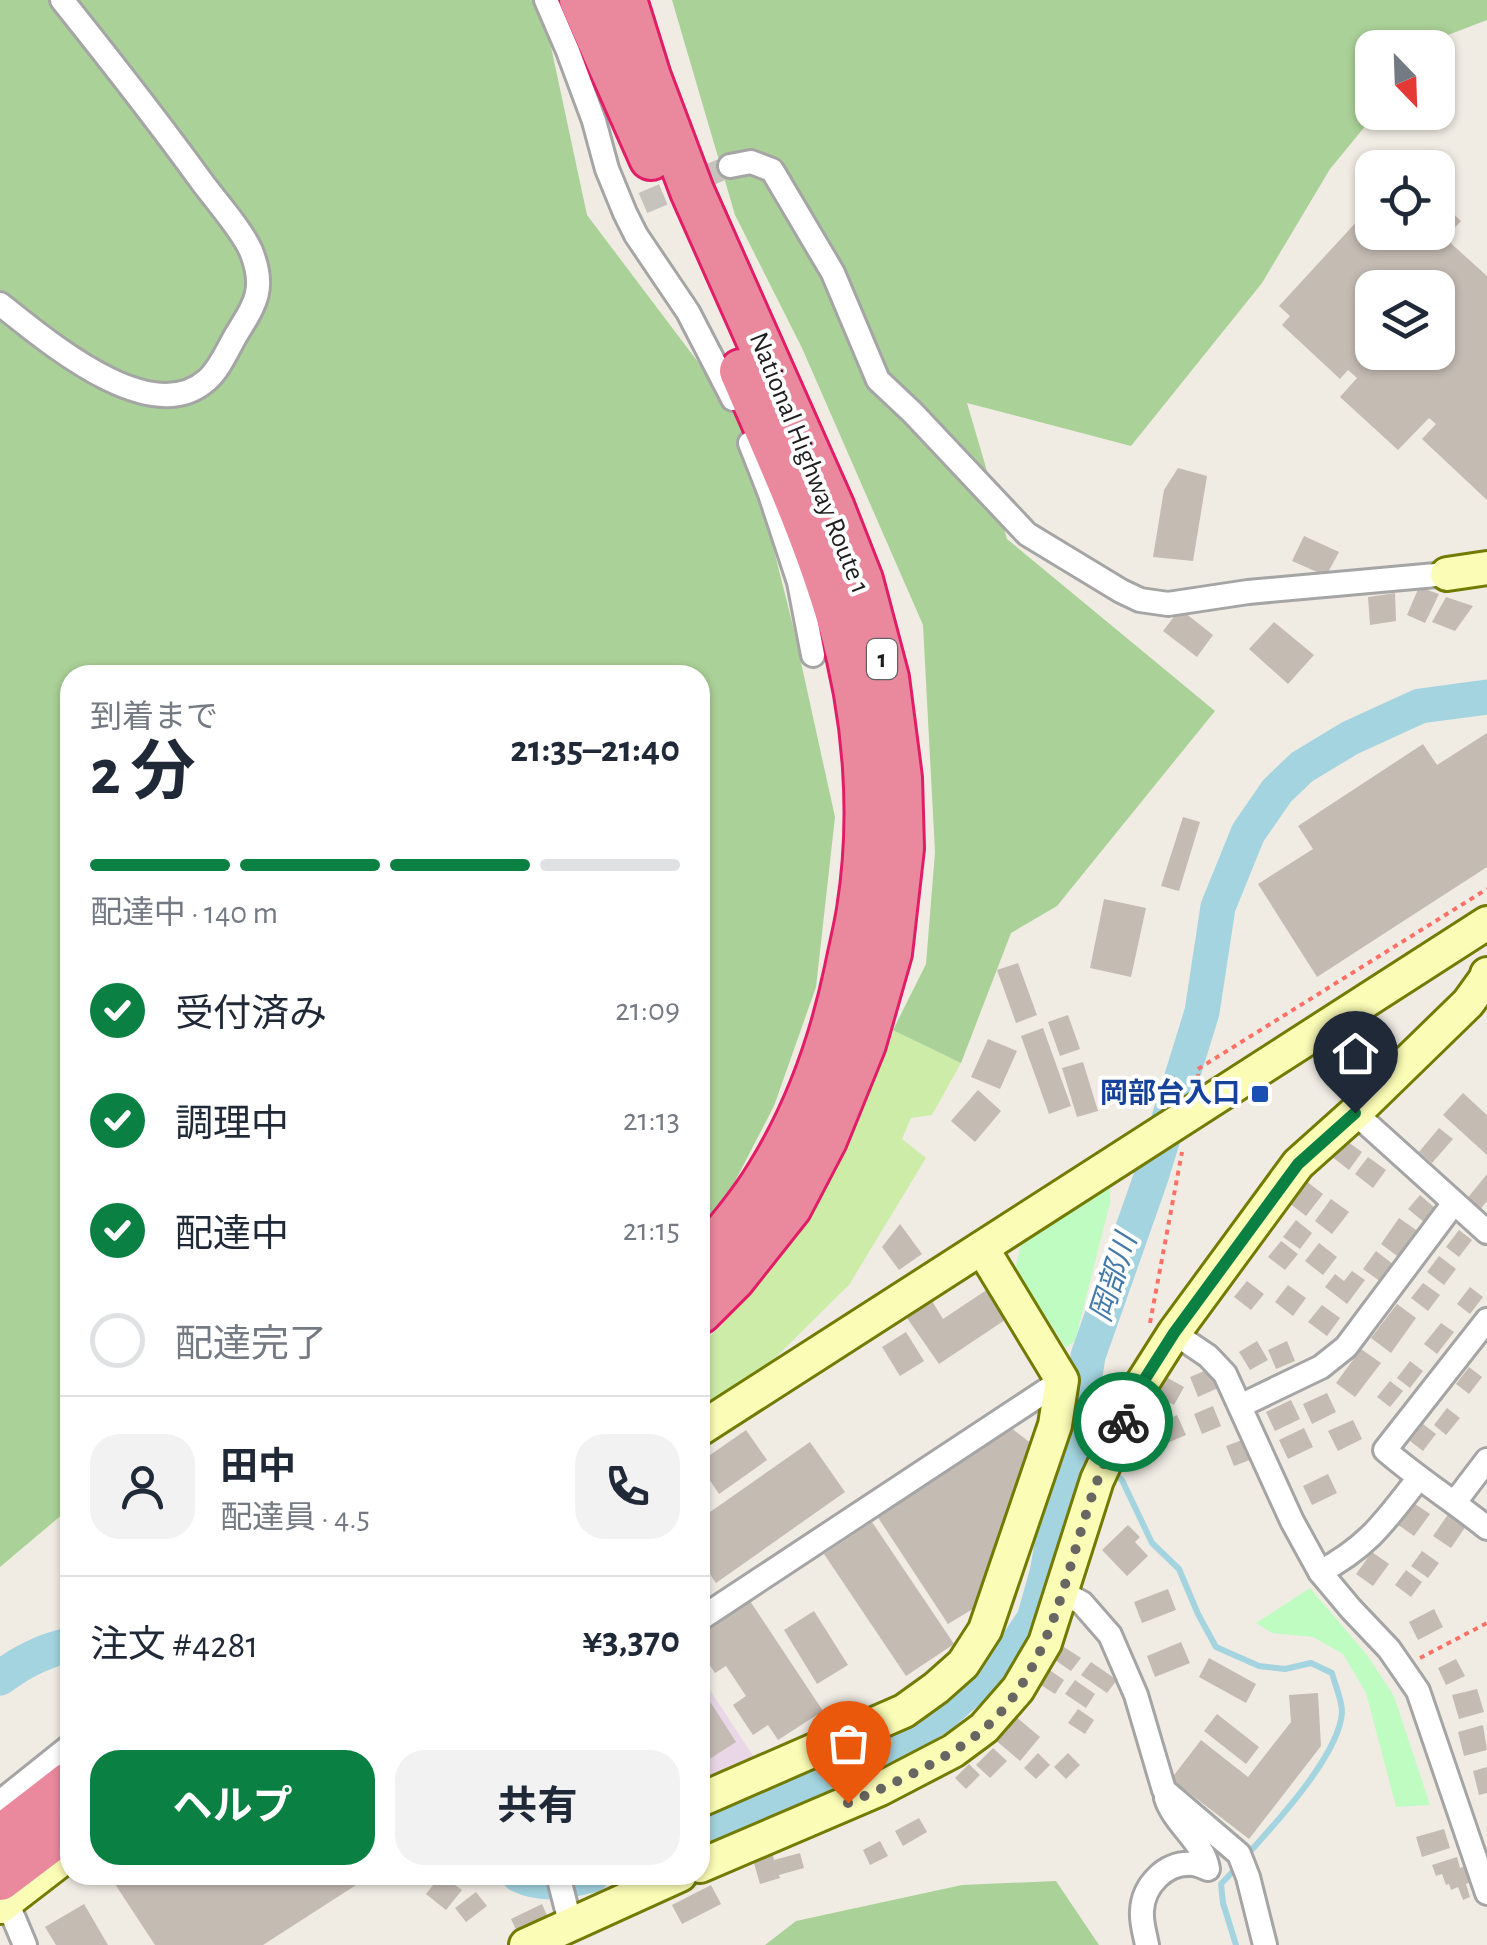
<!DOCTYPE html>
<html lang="ja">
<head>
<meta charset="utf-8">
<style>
	:root { --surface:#fff; --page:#f2f2f3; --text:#1f2937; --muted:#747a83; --line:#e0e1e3; --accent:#0b8043 }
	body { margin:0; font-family:"Alegreya Sans","Noto Sans JP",sans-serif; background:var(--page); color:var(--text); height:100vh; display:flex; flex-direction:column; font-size:38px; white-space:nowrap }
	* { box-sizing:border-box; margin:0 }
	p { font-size:32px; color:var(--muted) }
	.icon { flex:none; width:55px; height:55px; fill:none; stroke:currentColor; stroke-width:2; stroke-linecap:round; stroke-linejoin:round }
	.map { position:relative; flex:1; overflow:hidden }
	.details { position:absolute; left:60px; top:665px; width:650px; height:1220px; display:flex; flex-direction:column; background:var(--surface); border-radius:30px; box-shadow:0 2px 8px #0004 }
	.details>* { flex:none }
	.needle { width:65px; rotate:157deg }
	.fabs { position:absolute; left:1355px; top:30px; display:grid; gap:20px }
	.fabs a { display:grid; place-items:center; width:100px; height:100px; border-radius:20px; background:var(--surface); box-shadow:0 2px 8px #0004; font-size:50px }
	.pin { position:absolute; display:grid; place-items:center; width:85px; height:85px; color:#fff; margin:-102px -42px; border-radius:50% 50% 50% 0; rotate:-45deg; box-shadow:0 0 10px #0007 }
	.pin .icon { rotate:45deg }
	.courier { position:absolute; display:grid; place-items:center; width:100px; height:100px; margin:-50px; border:8px solid #0b8043; border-radius:50%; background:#fff; color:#222; box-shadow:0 2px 12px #0007 }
	.summary em { font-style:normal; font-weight:700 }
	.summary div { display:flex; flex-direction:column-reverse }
	.summary { display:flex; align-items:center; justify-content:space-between; height:170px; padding:0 30px }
	h1 { font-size:65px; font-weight:700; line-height:75px }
	.bar { display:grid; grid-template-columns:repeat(4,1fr); gap:15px 10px; align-content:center; height:120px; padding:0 30px }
	.bar i { height:12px; border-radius:8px; background:var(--line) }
	.bar .on { background:var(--accent) }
	.bar p { grid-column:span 4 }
	.line { display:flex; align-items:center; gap:25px; padding:0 30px; border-top:2px solid var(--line) }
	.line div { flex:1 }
	.round { display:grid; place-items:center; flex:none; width:105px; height:105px; border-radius:30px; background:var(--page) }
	ol { padding:0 30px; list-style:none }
	li { display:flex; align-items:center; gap:30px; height:110px }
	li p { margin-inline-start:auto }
	li .icon { padding:10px; border-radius:50%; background:var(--accent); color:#fff; stroke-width:4 }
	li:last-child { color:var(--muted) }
	li i { width:55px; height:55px; border:5px solid var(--line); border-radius:50% }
	.action { display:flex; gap:20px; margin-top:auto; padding:20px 30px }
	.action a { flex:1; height:115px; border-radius:30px; background:var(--accent); color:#fff; font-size:40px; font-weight:700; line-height:115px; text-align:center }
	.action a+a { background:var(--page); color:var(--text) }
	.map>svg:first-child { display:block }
	.industrial { fill:#e9d6e6 }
	.grass { fill:#cceca8 }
	.forest { fill:#aad197 }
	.park { fill:#bffcc2 }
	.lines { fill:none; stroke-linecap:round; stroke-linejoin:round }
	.stream { stroke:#a3d4df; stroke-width:6 }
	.river { stroke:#a3d4df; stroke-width:35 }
	.building { fill:#c4bbb3; fill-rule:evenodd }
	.street-tunnel { stroke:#c6c3bc; stroke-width:22; stroke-dasharray:22 11; stroke-linecap:butt }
	.street-casing { stroke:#a5a5a5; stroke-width:28 }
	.secondary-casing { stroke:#727b00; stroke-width:38 }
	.highway-casing { stroke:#e21d68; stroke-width:48 }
	.path { stroke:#ff7066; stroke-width:4; stroke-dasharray:5 5; stroke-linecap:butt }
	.street { stroke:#fff; stroke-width:22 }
	.secondary { stroke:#fbfcb6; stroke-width:32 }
	.highway { stroke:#ea899e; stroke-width:42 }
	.done { stroke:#686663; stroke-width:10; stroke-dasharray:0 18 }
	.route { stroke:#0b8043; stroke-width:12 }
	.transit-dot { fill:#1a4fb4; stroke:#fff; stroke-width:4 }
	.labels { text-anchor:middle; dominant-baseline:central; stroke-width:8; stroke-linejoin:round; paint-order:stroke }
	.shield { fill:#fff; stroke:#626262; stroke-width:2.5 }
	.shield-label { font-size:25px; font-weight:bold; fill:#1e1e1e }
	.street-label { font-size:28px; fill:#1e1e1e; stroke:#fff }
	.transit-label { font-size:28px; font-weight:bold; fill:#164399; stroke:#fff; text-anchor:end }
	.water-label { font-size:30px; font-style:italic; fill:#447aaa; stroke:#fff }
</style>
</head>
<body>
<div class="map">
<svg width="1487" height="1945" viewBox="0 0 1487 1945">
	<rect width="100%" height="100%" fill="#f0ece4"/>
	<path class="industrial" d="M700,1675L757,1762L700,1786Z"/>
	<path class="grass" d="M894,1029L961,1063L932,1115L911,1118L902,1139L926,1158L849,1285L771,1362L700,1409V1345L721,1326L796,1232L850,1141Z"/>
	<g class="forest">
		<path d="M0,0H541L587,215L741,419L793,626L835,817L816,987L774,1106L728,1195L700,1224V675H70V1508L0,1567Z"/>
		<path d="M672,0H1487V20L1435,40L1429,47L1372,48V112L1376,113L1330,169L1262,283L1131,446L967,403L1007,539L1215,711L1057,906L1011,933L961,1063L893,1030L926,964L935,852L923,625L802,348L735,215Z"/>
		<path d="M1056,1881L1099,1945H765L796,1921L962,1885Z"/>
	</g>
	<g class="park">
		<path d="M1110,1186V1203L1075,1341L1066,1348L1015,1270L1021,1245Z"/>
		<path d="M1310,1588L1367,1655L1394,1696L1430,1805L1396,1807L1366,1693L1343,1654L1313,1637L1272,1633L1256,1623Z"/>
	</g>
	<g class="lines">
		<g class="stream">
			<path d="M1076,1436L1082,1449L1095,1459"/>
			<path d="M1113,1472L1122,1480L1152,1543L1179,1569L1198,1614L1216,1647L1259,1666L1285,1669L1311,1663L1332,1673C1335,1685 1342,1700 1342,1712C1340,1754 1275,1824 1247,1855"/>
			<path d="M1236,1945L1223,1903L1221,1884L1239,1865"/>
		</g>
		<g class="river">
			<path d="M0,1678C20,1663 45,1650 70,1645"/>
			<path d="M700,1830L911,1734L942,1714L991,1671L1003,1665L1034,1619L1047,1573L1061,1495L1076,1436L1088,1356L1150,1180L1202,1012L1218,907L1248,833L1277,791L1302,767L1350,738L1420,706L1487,697"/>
			<path d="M519,1875C544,1887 567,1881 592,1875"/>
		</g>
	</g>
	<g class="building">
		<path d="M1438,199L1461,221L1445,238L1487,276V500L1422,439L1436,424L1429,418L1398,450L1340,397L1357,378L1348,370L1340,379L1282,325L1290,316L1279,306L1372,205V232H1438ZM1372,288H1438V352H1372Z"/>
		<path d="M1178,468L1207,476L1193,561L1153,557L1164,490Z"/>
		<path d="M1304,536L1339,552L1326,576L1292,561Z"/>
		<path d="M1419,587L1439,594L1425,623L1407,615Z"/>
		<path d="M1395,593L1396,621L1370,625L1368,597Z"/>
		<path d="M1446,597L1473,606L1455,631L1432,622Z"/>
		<path d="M1180,609L1213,635L1197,657L1163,631Z"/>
		<path d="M1274,622L1314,655L1288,684L1249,649Z"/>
		<path d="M1487,733V867L1317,977L1258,884L1313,849L1298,826L1423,744L1437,765Z"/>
		<path d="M1183,817L1200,822L1179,891L1161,886Z"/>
		<path d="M1104,899L1146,908L1131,977L1090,968Z"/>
		<path d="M1018,963L1037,1015L1016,1023L997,970Z"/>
		<path d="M1068,1015L1080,1049L1060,1056L1048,1022Z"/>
		<path d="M1043,1028L1071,1106L1049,1114L1021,1036Z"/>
		<path d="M988,1039L1017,1051L1000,1089L971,1077Z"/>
		<path d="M1083,1062L1098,1111L1077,1117L1062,1068Z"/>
		<path d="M978,1090L1001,1111L975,1142L951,1121Z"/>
		<path d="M1463,1093L1487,1115V1155L1443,1115Z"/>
		<path d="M1439,1128L1453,1139L1432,1163L1419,1152Z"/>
		<path d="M1344,1139L1362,1152L1349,1170L1331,1156Z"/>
		<path d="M1368,1157L1386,1170L1373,1188L1355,1174Z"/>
		<path d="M1487,1174V1201L1479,1211L1466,1200Z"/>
		<path d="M1306,1181L1323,1194L1306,1216L1289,1203Z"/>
		<path d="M1420,1195L1435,1208L1424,1222L1408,1209Z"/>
		<path d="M1331,1199L1349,1212L1332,1234L1315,1221Z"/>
		<path d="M1399,1218L1419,1232L1400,1258L1381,1244Z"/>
		<path d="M1296,1220L1312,1233L1300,1249L1283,1237Z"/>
		<path d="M900,1224L922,1254L899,1270L882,1247Z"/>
		<path d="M1459,1230L1472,1240L1459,1257L1446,1247Z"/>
		<path d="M1281,1241L1298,1254L1285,1270L1268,1257Z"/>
		<path d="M1319,1243L1337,1257L1323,1275L1305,1261Z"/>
		<path d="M1376,1251L1394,1265L1381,1282L1363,1269Z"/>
		<path d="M1439,1256L1456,1269L1444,1285L1427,1272Z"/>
		<path d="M1352,1271L1365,1280L1347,1304L1325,1287L1335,1274L1344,1281Z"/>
		<path d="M1247,1281L1264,1294L1251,1310L1234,1297Z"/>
		<path d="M1423,1283L1440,1295L1428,1311L1411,1298Z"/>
		<path d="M1288,1285L1306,1298L1293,1316L1275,1302Z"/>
		<path d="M1470,1287L1483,1297L1470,1314L1457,1304Z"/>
		<path d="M988,1289L1008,1318L939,1364L907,1318L932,1301L943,1319Z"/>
		<path d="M1397,1304L1416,1318L1391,1353L1371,1338Z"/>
		<path d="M1322,1305L1340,1318L1327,1336L1308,1322Z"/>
		<path d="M1441,1323L1454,1332L1437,1354L1424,1344Z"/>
		<path d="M906,1332L924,1361L900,1376L882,1347Z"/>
		<path d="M1257,1341L1268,1360L1250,1370L1239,1352Z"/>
		<path d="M1287,1341L1295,1361L1276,1369L1268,1350Z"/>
		<path d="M1361,1349L1381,1363L1355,1397L1336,1383Z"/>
		<path d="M1410,1361L1423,1371L1410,1388L1397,1378Z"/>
		<path d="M1469,1367L1482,1377L1469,1394L1456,1384Z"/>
		<path d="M1209,1369L1218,1388L1198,1397L1190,1377Z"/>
		<path d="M1166,1377L1184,1387L1174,1405L1156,1395Z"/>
		<path d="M1390,1381L1403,1391L1390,1407L1377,1397Z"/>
		<path d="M1327,1393L1336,1412L1312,1424L1303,1404Z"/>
		<path d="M1291,1400L1300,1419L1275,1431L1266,1412Z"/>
		<path d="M1213,1406L1221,1426L1202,1434L1194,1414Z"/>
		<path d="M1447,1408L1460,1418L1446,1435L1434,1425Z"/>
		<path d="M1177,1415L1186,1435L1167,1443L1159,1423Z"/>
		<path d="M1353,1420L1362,1439L1338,1451L1328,1431Z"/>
		<path d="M1006,1424L1032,1444L976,1607L948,1624L877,1516Z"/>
		<path d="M1423,1424L1436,1434L1423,1451L1410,1441Z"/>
		<path d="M1153,1428L1161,1448L1142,1456L1133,1436Z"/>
		<path d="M1304,1428L1313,1447L1288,1459L1279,1440Z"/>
		<path d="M746,1430L767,1460L719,1494L700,1466V1462Z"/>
		<path d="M1242,1440L1250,1460L1234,1466L1226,1446Z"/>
		<path d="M810,1442L845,1492L716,1583L700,1560V1519Z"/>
		<path d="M1328,1474L1337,1493L1312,1505L1303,1486Z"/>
		<path d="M1412,1502L1430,1514L1414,1536L1397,1524Z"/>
		<path d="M1449,1513L1466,1526L1451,1548L1433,1536Z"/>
		<path d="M872,1522L954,1644L906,1676L824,1554Z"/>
		<path d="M1128,1525L1140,1537L1135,1542L1148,1556L1127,1576L1102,1550Z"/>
		<path d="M1422,1551L1439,1563L1428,1578L1411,1566Z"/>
		<path d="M1372,1552L1389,1564L1373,1586L1356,1574Z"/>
		<path d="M1406,1570L1422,1582L1411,1597L1395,1585Z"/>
		<path d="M1168,1589L1176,1610L1142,1623L1134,1602Z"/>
		<path d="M750,1601L823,1711L778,1740L768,1725L753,1735L733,1705L746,1696L726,1666L715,1673L700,1651V1645L707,1640L703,1632Z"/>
		<path d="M1434,1609L1443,1627L1418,1640L1409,1622Z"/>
		<path d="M814,1611L848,1665L817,1684L784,1630Z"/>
		<path d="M1181,1642L1190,1663L1155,1677L1147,1656Z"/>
		<path d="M1064,1647L1081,1658L1071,1671L1055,1660Z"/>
		<path d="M1209,1658L1256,1684L1246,1703L1199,1677Z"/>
		<path d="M1456,1659L1465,1676L1446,1685L1438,1668Z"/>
		<path d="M1091,1662L1117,1680L1107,1693L1081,1675Z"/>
		<path d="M1048,1669L1064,1680L1055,1694L1038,1683Z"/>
		<path d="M1075,1680L1095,1694L1086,1708L1065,1694Z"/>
		<path d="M700,1686L736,1742L700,1765Z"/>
		<path d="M1477,1689L1484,1712L1459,1719L1452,1695Z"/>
		<path d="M1318,1693L1321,1746L1249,1839L1171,1779L1201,1740L1248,1777L1291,1722L1289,1695Z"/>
		<path d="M1078,1709L1094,1720L1085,1734L1068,1723Z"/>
		<path d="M1217,1714L1259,1747L1246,1764L1204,1731Z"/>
		<path d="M1014,1715L1040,1737L1020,1761L994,1739Z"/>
		<path d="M1483,1725L1487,1750L1464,1756L1458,1732Z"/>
		<path d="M993,1748L1007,1761L990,1778L976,1765Z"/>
		<path d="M1038,1753L1050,1765L1036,1779L1024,1768Z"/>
		<path d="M1068,1753L1080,1765L1066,1779L1054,1767Z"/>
		<path d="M969,1764L980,1775L966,1789L955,1778Z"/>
		<path d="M1487,1767V1793L1479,1795L1473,1771Z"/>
		<path d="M919,1818L927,1832L903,1846L895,1831Z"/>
		<path d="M1444,1829L1450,1848L1422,1857L1416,1837Z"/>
		<path d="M880,1841L888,1856L870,1865L863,1850Z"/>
		<path d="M772,1851L774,1860L800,1853L804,1868L779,1875L780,1878L760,1884L752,1856Z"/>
		<path d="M1457,1857L1460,1868L1465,1866L1471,1882L1466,1884L1470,1897L1463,1900L1458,1887L1451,1890L1449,1884L1446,1885L1442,1874L1436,1876L1432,1865Z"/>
		<path d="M109,1875H365L367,1878L263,1945H155Z"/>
		<path d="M441,1875L462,1890L446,1910L426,1894Z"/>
		<path d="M711,1885L721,1904L682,1924L672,1905Z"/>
		<path d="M476,1892L487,1906L466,1922L455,1908Z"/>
		<path d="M84,1904L108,1945H56L45,1927Z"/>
		<path d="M542,1904L549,1920L518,1934L511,1919Z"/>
	</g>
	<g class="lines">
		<path class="street-tunnel" d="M643,203L730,166"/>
		<g class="street-casing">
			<g id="street">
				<path d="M546,0L568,51L594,121L607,169L625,213L636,235L688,312L733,399"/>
				<path d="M730,166L751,162L772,170L833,273L878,380L913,413L1027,534L1121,591L1140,600L1168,604L1248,592L1447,574"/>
				<path d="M0,304C45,339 150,431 207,380C219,370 228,349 236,335C256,303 266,288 251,251C242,230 216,201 202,182C157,120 110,60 62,0"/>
				<path d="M750,443L770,494L799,582L813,655"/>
				<path d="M1355,1113L1487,1232"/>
				<path d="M1487,1320L1385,1450C1418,1479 1454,1501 1487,1528"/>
				<path d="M1174,1333L1208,1356L1225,1374L1292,1521L1320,1572L1351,1609L1389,1649L1418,1691L1487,1893"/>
				<path d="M1240,1406L1321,1367L1346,1347L1454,1203"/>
				<path d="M1455,1502L1487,1460"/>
				<path d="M1320,1572C1369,1546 1385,1521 1418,1479"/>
				<path d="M1062,1592L1082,1603L1110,1635L1136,1695L1164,1790L1239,1854L1248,1877L1265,1945"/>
				<path d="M700,1619L1062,1380"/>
				<path d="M0,1802L70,1746"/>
				<path d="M558,1875L571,1926"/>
				<path d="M7,1902L25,1945"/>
				<path d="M1147,1945C1145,1934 1141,1922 1142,1911C1143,1886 1165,1862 1192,1864C1197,1864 1203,1867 1208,1869C1204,1842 1174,1824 1166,1798"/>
			</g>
		</g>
		<g class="secondary-casing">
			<g id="secondary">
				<path d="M1447,574L1487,568"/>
				<path d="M700,1429L1487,923"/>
				<path d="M700,1800L904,1711L936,1688L963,1664L985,1630L1055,1425L1062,1380L982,1248"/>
				<path d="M700,1866L880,1789L953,1751L984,1728L1018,1689L1045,1643L1097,1480L1141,1385L1174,1333L1298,1164L1355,1113L1468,1003L1486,978L1487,974"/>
				<path d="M0,1907L70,1853"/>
				<path d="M526,1945L680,1875"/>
			</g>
		</g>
		<g class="highway-casing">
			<g id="highway">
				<path d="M581,0L651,158"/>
				<path d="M625,0L649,77L692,191L832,506L861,580L887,678L900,778L902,848L890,953L864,1044L825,1140L790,1207L733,1279L700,1312"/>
				<path d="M700,1263C724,1235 750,1205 769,1173C808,1110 832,1041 847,969C851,949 856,929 859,910C874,816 866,715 840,624C815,537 777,454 741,371"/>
				<path d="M0,1837L70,1783"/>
				<path d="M0,1879L70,1826"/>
			</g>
		</g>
		<g class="path">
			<path d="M1198,1079V1069L1487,889"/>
			<path d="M1150,1323L1182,1152"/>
			<path d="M1420,1658L1487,1623"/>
		</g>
		<use href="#street" class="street"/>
		<use href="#secondary" class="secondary"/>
		<use href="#highway" class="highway"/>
	</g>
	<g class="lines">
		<path class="done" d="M848,1803C891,1785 949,1759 984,1729C1056,1665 1066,1564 1098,1479C1105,1460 1114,1441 1123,1422"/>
		<path class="route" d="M1123,1422L1141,1385L1174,1333L1298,1164L1355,1113"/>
	</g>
	<rect class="transit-dot" x="1250" y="1084" width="20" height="20" rx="5"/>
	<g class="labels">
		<rect class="shield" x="867" y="639" width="30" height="40" rx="8"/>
		<g class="shield-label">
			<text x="882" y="659">1</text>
		</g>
		<g class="street-label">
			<text transform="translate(809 463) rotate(68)">National Highway Route 1</text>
		</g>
		<g class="transit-label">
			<text x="1240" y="1094">岡部台入口</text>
		</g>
		<g class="water-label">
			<text transform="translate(1114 1278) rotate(-72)">岡部川</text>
		</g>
	</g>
</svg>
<div class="fabs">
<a><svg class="needle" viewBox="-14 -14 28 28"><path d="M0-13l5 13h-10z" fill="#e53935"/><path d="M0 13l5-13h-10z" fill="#747a83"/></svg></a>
<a><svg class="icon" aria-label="locate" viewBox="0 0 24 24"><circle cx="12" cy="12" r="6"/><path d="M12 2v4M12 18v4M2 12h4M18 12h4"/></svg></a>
<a><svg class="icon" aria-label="layers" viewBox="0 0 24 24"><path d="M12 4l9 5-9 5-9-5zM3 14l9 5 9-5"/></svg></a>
</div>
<div class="pin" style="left:848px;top:1803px;background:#ea580c"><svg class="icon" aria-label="bag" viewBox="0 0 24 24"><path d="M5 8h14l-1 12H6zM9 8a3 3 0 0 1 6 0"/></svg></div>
<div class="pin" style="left:1355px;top:1113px;background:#1f2937"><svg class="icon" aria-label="home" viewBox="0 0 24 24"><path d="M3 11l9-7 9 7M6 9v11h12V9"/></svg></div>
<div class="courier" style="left:1123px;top:1422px"><svg class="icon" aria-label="bike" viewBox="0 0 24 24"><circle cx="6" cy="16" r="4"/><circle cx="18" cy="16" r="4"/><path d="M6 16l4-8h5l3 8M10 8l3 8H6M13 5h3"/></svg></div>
<section class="details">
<div class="summary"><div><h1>2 分</h1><p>到着まで</p></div><em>21:35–21:40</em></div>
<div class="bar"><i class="on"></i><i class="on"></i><i class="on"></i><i></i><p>配達中 · 140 m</p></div>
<ol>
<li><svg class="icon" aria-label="check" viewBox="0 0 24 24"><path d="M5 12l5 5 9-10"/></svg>受付済み<p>21:09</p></li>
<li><svg class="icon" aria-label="check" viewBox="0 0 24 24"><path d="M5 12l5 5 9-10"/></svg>調理中<p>21:13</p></li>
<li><svg class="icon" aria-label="check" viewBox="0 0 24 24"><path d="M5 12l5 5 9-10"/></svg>配達中<p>21:15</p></li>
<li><i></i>配達完了</li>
</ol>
<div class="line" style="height:180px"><a class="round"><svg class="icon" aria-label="person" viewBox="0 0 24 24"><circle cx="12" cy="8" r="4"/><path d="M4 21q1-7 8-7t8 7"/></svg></a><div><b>田中</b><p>配達員 · 4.5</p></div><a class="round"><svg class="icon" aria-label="phone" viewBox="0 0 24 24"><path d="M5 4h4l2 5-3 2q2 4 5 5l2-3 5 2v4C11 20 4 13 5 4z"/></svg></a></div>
<div class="line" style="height:130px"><div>注文 #4281</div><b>¥3,370</b></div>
<div class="action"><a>ヘルプ</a><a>共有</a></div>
</section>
</div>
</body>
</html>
